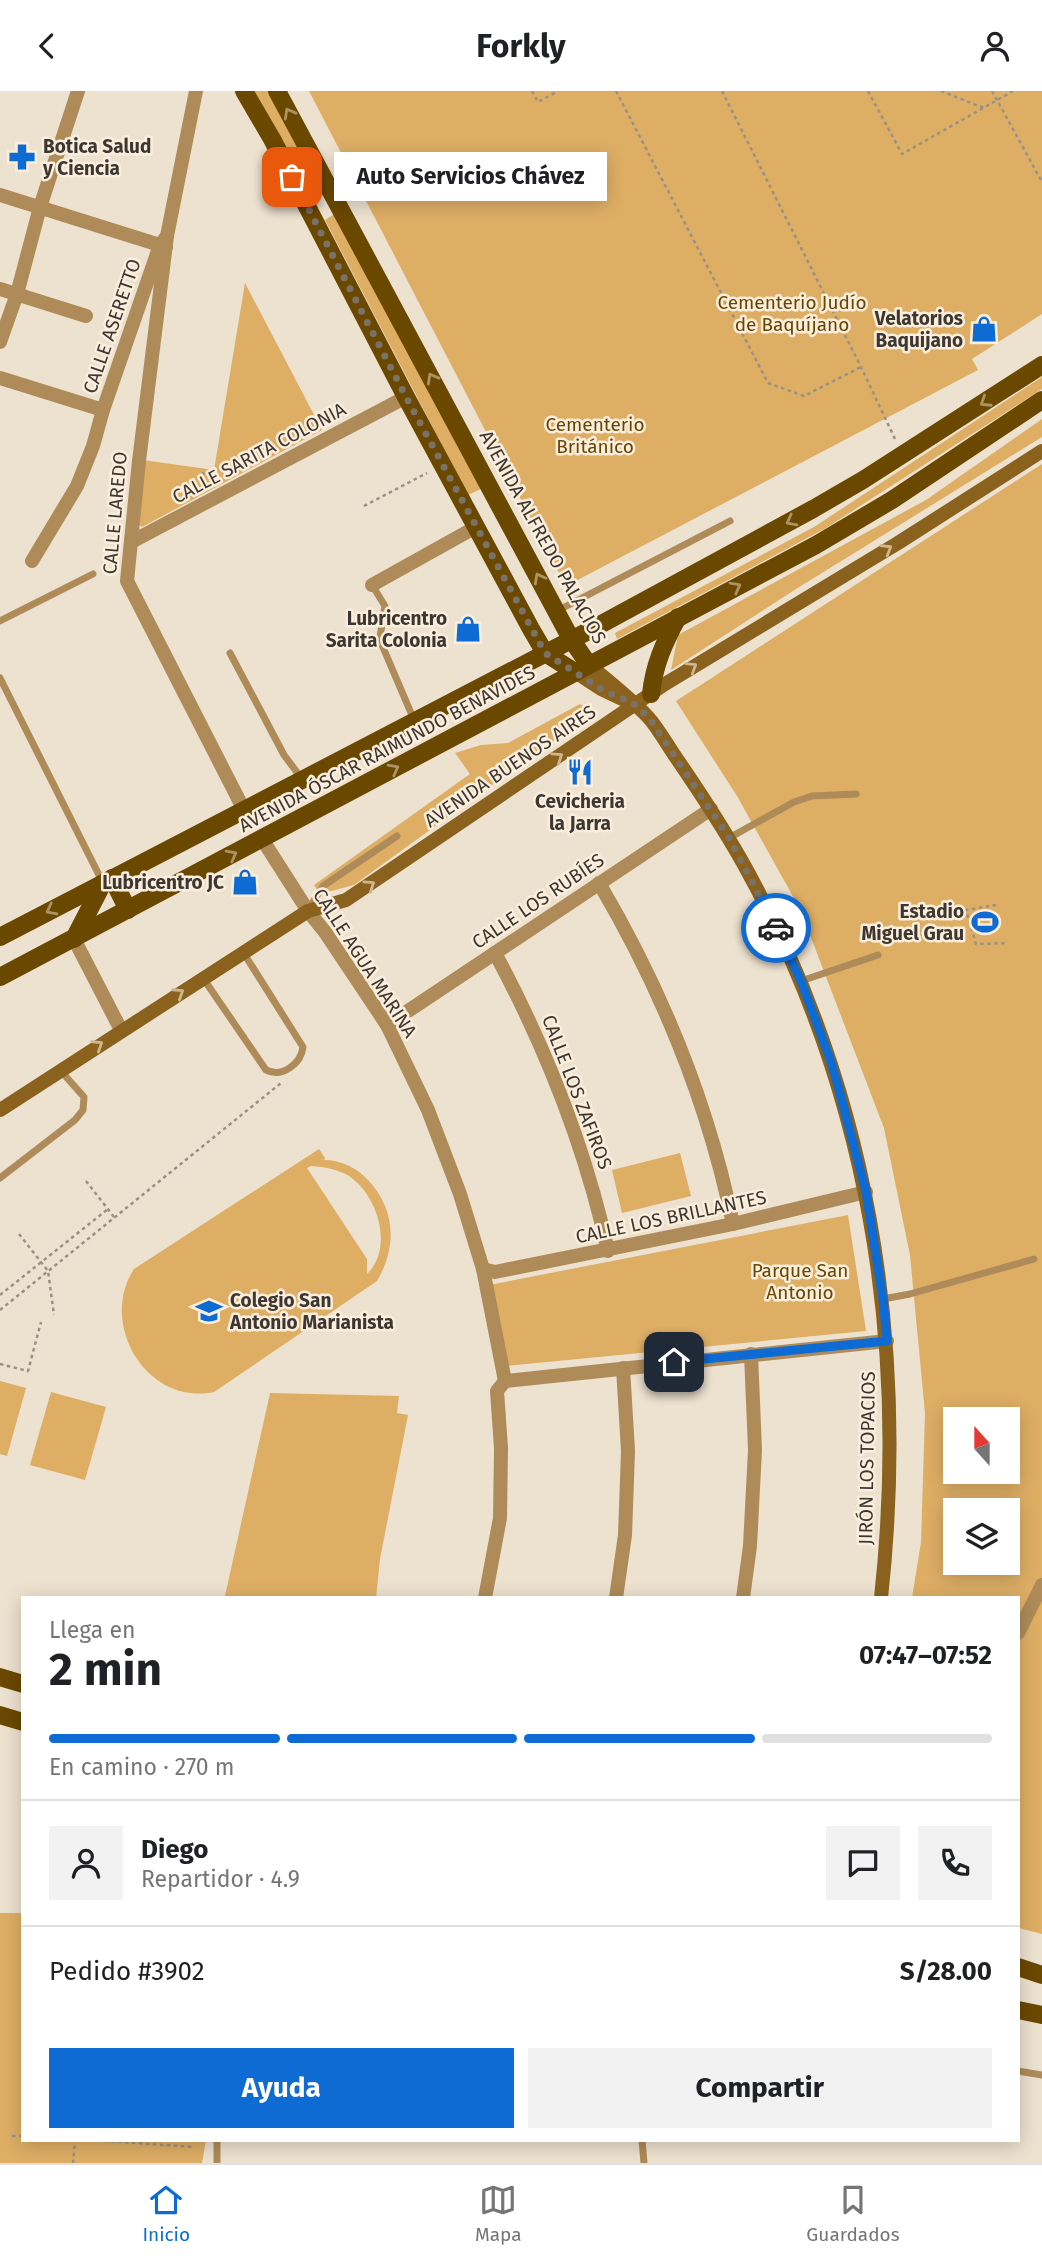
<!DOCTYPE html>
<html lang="es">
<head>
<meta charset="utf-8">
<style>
	:root { --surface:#fff; --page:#f2f2f2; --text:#202124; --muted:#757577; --line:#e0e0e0; --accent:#0e6bd4 }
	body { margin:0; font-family:"Fira Sans",sans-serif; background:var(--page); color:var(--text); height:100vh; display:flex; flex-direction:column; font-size:26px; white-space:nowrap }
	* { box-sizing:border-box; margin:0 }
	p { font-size:23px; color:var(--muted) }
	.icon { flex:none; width:38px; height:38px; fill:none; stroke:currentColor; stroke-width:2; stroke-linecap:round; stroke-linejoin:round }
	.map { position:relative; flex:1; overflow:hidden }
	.details { position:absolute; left:21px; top:1505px; width:999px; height:546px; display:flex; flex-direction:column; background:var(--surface); border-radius:0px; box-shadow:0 4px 18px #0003 }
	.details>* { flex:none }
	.needle { width:46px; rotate:339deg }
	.fabs { position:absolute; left:943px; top:1316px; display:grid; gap:14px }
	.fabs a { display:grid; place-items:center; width:77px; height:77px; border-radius:0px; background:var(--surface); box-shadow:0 4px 18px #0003; font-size:35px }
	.pin { position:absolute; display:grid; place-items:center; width:60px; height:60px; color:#fff; margin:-30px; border-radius:14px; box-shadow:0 4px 10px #0006 }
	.courier { position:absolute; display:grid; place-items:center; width:70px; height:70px; margin:-35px; border:5px solid #0e6bd4; border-radius:50%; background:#fff; color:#222; box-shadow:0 2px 9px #0007 }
	.bubble { position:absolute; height:49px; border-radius:0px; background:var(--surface); box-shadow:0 4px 18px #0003; font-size:23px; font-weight:700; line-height:49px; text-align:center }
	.headline em { font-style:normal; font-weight:700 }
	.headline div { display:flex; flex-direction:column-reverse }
	.headline { display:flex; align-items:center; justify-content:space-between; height:119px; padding:0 28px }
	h1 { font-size:46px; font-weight:700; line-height:52px }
	.bar { display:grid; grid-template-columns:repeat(4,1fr); gap:10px 7px; align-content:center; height:84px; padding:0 28px }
	.bar i { height:9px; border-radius:5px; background:var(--line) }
	.bar .active { background:var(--accent) }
	.bar p { grid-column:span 4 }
	.line { display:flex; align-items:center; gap:18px; padding:0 28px; border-top:2px solid var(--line) }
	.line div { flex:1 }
	.round { display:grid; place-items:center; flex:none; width:74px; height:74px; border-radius:0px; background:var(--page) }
	.cta { display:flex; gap:14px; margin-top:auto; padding:14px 28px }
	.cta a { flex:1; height:80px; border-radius:0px; background:var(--accent); color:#fff; font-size:28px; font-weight:700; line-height:80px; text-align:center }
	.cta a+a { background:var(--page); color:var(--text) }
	header { display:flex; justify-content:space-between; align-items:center; height:91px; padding:0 28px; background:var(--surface); font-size:32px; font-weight:700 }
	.tabs { display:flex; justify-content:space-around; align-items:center; height:98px; border-top:2px solid var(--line); background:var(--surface); font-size:19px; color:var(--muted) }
	.tabs a { display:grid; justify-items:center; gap:4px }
	.tabs .active { color:var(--accent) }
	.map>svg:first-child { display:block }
	.green { fill:#deae65; fill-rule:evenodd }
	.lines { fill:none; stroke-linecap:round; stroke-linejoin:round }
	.path { stroke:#9a9185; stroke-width:2.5; stroke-dasharray:3.5 3.5; stroke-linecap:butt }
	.lane { stroke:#ae8b58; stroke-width:7 }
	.street { stroke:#ae8b58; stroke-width:14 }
	.secondary { stroke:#8a621e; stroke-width:14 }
	.primary { stroke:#6b4800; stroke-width:18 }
	.oneway { stroke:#ac9363 }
	.oneway2 { stroke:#ceb690 }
	.done { stroke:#7a7268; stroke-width:7; stroke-dasharray:0 12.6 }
	.route { stroke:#0e6bd4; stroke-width:9 }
	.labels { text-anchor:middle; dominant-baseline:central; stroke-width:5; stroke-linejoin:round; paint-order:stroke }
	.poi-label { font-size:19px; font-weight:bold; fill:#3c3731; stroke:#fbeedc; text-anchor:end }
	.park-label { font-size:19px; fill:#684600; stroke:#fbeedc }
	.street-label { font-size:19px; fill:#3c3731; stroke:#fbeedc }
</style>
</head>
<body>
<header><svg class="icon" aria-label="back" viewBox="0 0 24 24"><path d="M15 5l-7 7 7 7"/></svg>Forkly<svg class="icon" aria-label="person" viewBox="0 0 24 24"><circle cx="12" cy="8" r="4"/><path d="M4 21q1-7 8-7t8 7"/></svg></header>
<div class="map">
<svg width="1042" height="2072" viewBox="0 0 1042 2072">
	<rect width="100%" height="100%" fill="#ede1cf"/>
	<g class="green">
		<path d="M252,0H271L328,98L314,104Z"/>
		<path d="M309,0H1042V223L972,268L978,279L566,495Z"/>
		<path d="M336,122L483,397L468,404L325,129Z"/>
		<path d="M245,192L322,339L142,436L138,433L143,369L214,379Z"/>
		<path d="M1042,286V298L826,437L617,548L615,542L814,436Z"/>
		<path d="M1042,328V346L796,498L671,579L678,544L926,409Z"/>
		<path d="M1042,373V1843L1019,1837L1018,1507H912L921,1451L925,1322L910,1164L884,1037L800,818L737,705L676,610ZM956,1328H1008V1381H956ZM956,1419H1008V1472H956Z"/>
		<path d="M580,613L593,621L354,794L320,803L314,794L470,683L455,662L481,654L508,652Z"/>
		<path d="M319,1058L325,1067L324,1069C341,1069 357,1077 368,1089C396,1119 397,1156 377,1190L214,1301C147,1315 98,1233 134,1178ZM311,1075C325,1076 337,1078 349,1085C378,1104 394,1157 367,1183V1168L307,1077Z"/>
		<path d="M680,1062L691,1105L622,1122L612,1079Z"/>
		<path d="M848,1124L866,1240L505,1275L489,1194Z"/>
		<path d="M0,1290L26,1297L7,1365L0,1363Z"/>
		<path d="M51,1301L106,1316L85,1389L30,1374Z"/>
		<path d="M270,1302L399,1305L397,1322L408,1324L380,1468L376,1507L225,1505Z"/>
		<path d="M0,1822H23V2049H206L202,2072H0Z"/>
	</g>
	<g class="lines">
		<g class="path">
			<path d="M532,0L538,11L558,0"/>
			<path d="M616,0L768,292L804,305L861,276"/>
			<path d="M722,0L861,276L895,348"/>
			<path d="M868,0L902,63L1013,0"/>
			<path d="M941,0L984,17"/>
			<path d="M992,0L1042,91"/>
			<path d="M203,381L205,397"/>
			<path d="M364,415L427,382"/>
			<path d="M996,814L966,819L976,853L1008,852"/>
			<path d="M86,1090L114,1126"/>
			<path d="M19,1143L48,1180L54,1224"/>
			<path d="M0,1204L108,1118"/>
			<path d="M0,1219L281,992"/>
			<path d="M0,1273L28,1280L41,1231"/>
			<path d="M12,2045H23"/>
			<path d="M90,2049L195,2056"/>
			<path d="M73,2072L75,2049"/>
		</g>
		<g class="lane">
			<path d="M372,494L385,515L380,546L382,554L414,629"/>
			<path d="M557,520L730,430"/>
			<path d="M0,530L93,483"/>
			<path d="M230,562L284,664L302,688"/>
			<path d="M0,587L103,792"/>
			<path d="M729,747L794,711L812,705L856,703"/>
			<path d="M308,819L323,795L397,745"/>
			<path d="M203,887L266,979C282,987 301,973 303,956L243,861"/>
			<path d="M801,890L878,864"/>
			<path d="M0,1087L75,1029L83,1019L84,1006L60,979"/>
			<path d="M883,1208L910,1203L1034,1168"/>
			<path d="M1018,1980L1042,1984"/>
			<path d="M217,2049V2072"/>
			<path d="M642,2049L644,2072"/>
		</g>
		<g class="street">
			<path d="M0,104L166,156"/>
			<path d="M167,145L139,370L127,490L244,719"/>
			<path d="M0,198L86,225"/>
			<path d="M0,251L17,203L40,116L78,0"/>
			<path d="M0,287L103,319"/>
			<path d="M131,451L406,306"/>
			<path d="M32,470L77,395L93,355L103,319L160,154L167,145L196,0"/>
			<path d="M372,494L476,436"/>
			<path d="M262,748L308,820L325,841L387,934L428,1019L460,1103L483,1178L505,1290"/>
			<path d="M599,792C662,899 708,1011 733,1133"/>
			<path d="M74,848L121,939"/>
			<path d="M495,862C546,957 585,1055 608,1160"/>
			<path d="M387,934L711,718"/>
			<path d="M483,1178L495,1181L733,1133L866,1101"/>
			<path d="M485,1507L500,1427L501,1357L497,1300L505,1290L887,1250"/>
			<path d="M616,1507L625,1444L628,1360L623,1277"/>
			<path d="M743,1507L750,1455L755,1359L751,1263"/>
			<path d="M1018,1542L1042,1494"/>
		</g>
		<g class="secondary">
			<path d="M589,574C609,590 630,607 648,626C658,637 666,652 675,665C699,700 722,735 743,772C869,998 909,1251 881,1507"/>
			<path d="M575,581L601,598L622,608"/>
			<path d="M0,1019L308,820L346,809L665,593L898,452L1042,360"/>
		</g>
		<g class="primary">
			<path d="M244,0L272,48L406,306L531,538L545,562L575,581"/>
			<path d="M277,0L571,548L589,574"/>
			<path d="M651,603C654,574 664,552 678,526"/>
			<path d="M112,787L128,819"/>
			<path d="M0,846L596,536L813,418L863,389L1042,274"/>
			<path d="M74,848L103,792"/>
			<path d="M0,886L816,454L892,409L1042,309"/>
			<path d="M0,1586L23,1593"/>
			<path d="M0,1624L23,1631"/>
			<path d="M1018,1876L1042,1884"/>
			<path d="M1018,1919L1042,1924"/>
		</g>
	</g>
	<defs><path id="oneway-chevron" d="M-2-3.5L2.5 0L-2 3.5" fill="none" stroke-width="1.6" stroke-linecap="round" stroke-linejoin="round" transform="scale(1.75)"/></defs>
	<g class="oneway">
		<use href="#oneway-chevron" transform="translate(289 22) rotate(-119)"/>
		<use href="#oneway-chevron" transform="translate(432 287) rotate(-119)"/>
		<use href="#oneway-chevron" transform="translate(985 311) rotate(147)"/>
		<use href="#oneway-chevron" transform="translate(791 430) rotate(152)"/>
		<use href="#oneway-chevron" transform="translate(539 487) rotate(-118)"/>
		<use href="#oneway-chevron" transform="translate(736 496) rotate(-28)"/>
		<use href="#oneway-chevron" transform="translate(394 678) rotate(-28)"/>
		<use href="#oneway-chevron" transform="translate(232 764) rotate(-28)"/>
		<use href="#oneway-chevron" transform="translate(51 819) rotate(152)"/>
	</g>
	<g class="oneway2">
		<use href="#oneway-chevron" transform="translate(887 458) rotate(-31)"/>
		<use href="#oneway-chevron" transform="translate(692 576) rotate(-32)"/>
		<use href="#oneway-chevron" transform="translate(558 666) rotate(-34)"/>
		<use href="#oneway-chevron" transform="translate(370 794) rotate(-34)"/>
		<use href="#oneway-chevron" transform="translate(179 902) rotate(-33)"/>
		<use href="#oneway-chevron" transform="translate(98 954) rotate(-33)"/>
	</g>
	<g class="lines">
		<path class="done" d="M292,86L406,306L545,562L601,598L636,614L650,628L729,747L776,837"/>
		<path class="route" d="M674,1271L887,1250L883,1208L866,1101L838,995L830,968L801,890L776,837"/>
	</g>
	<defs>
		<g id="pharmacy-bare" transform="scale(2.1)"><path d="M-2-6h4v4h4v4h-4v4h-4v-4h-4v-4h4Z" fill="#0e6bd4" stroke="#fbeedc" stroke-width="2.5" paint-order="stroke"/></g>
		<g id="shop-bare" transform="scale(2.1)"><path d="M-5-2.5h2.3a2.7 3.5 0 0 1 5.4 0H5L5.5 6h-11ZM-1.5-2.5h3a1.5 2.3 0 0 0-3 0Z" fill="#0e6bd4" stroke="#fbeedc" stroke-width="2.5" paint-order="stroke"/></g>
		<g id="restaurant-bare" transform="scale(2.1)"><path d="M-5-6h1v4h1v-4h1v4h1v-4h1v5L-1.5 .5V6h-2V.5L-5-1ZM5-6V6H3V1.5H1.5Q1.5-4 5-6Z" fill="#0e6bd4" stroke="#fbeedc" stroke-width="2.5" paint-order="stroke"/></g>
		<g id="stadium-bare" transform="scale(2.1)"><path d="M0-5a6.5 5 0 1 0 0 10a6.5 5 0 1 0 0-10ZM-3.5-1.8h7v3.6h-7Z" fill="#0e6bd4" stroke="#fbeedc" stroke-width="2.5" paint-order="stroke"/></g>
		<g id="school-bare" transform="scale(2.1)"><path d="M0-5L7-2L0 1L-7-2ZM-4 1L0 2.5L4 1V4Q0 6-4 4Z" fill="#0e6bd4" stroke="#fbeedc" stroke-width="2.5" paint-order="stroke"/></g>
	</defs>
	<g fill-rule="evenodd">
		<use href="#pharmacy-bare" x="22" y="66"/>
		<use href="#shop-bare" x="984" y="238"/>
		<use href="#shop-bare" x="468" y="538"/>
		<use href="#restaurant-bare" x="580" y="681"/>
		<use href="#shop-bare" x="245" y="791"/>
		<use href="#stadium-bare" x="985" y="831"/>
		<use href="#school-bare" x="209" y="1220"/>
	</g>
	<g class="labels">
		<g class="poi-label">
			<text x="43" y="55" text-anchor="start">Botica Salud<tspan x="43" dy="22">y Ciencia</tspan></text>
			<text x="963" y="227">Velatorios<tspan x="963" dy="22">Baquijano</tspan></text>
			<text x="447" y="527">Lubricentro<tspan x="447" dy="22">Sarita Colonia</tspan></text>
			<text x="580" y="710" text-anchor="middle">Cevicheria<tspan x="580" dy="22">la Jarra</tspan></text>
			<text x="224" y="791">Lubricentro JC</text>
			<text x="964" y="820">Estadio<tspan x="964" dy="22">Miguel Grau</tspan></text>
			<text x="230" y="1209" text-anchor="start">Colegio San<tspan x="230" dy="22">Antonio Marianista</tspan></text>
		</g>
		<g class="park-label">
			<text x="792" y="211">Cementerio Judío<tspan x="792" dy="22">de Baquíjano</tspan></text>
			<text x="595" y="333">Cementerio<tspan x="595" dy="22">Británico</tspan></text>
			<text x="800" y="1179">Parque San<tspan x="800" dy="22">Antonio</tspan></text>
		</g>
		<g class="street-label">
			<text transform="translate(112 235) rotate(-71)">CALLE ASERETTO</text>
			<text transform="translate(259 362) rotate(-28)">CALLE SARITA COLONIA</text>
			<text transform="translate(115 422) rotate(-85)">CALLE LAREDO</text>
			<text transform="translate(543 446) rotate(61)">AVENIDA ALFREDO PALACIOS</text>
			<text transform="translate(387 658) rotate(-28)">AVENIDA ÓSCAR RAIMUNDO BENAVIDES</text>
			<text transform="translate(510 675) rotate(-34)">AVENIDA BUENOS AIRES</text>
			<text transform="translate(538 810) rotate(-34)">CALLE LOS RUBÍES</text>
			<text transform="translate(365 872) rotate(57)">CALLE AGUA MARINA</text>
			<text transform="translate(577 1001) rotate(69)">CALLE LOS ZAFIROS</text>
			<text transform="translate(671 1126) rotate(-12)">CALLE LOS BRILLANTES</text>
			<text transform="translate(867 1367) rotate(-89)">JIRÓN LOS TOPACIOS</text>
		</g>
	</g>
</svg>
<div class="fabs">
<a><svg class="needle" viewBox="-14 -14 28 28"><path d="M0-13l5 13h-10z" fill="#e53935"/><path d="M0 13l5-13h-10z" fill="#757577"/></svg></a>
<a><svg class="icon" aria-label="layers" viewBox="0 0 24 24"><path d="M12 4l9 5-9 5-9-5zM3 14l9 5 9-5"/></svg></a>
</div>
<div class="pin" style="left:292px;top:86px;background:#ea580c"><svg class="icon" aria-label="bag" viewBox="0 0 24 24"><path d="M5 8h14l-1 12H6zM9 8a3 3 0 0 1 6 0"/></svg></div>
<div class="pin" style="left:674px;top:1271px;background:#1f2937"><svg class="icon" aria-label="home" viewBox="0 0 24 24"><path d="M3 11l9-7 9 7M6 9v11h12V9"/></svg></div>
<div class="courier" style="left:776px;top:837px"><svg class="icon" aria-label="car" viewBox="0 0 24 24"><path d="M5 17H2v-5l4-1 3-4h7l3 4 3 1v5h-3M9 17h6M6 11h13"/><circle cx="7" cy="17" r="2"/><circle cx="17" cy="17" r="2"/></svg></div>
<div class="bubble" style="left:334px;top:61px;width:273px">Auto Servicios Chávez</div>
<section class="details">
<div class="headline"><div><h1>2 min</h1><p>Llega en</p></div><em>07:47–07:52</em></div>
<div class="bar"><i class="active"></i><i class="active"></i><i class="active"></i><i></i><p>En camino · 270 m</p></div>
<div class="line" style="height:126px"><a class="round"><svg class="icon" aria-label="person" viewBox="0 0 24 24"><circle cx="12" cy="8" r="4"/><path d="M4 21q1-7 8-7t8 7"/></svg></a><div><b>Diego</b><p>Repartidor · 4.9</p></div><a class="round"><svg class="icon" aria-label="chat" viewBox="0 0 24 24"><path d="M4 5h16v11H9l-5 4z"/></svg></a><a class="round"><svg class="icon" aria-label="phone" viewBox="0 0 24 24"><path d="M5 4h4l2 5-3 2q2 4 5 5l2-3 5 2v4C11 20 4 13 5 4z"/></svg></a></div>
<div class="line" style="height:91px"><div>Pedido #3902</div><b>S/28.00</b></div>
<div class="cta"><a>Ayuda</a><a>Compartir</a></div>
</section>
</div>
<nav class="tabs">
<a class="active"><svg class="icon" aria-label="home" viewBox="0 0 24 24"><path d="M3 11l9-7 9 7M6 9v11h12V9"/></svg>Inicio</a>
<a><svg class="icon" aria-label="map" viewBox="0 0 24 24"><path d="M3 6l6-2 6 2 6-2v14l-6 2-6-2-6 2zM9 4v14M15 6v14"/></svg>Mapa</a>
<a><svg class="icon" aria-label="saved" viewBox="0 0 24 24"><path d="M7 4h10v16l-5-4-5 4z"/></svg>Guardados</a>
</nav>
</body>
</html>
